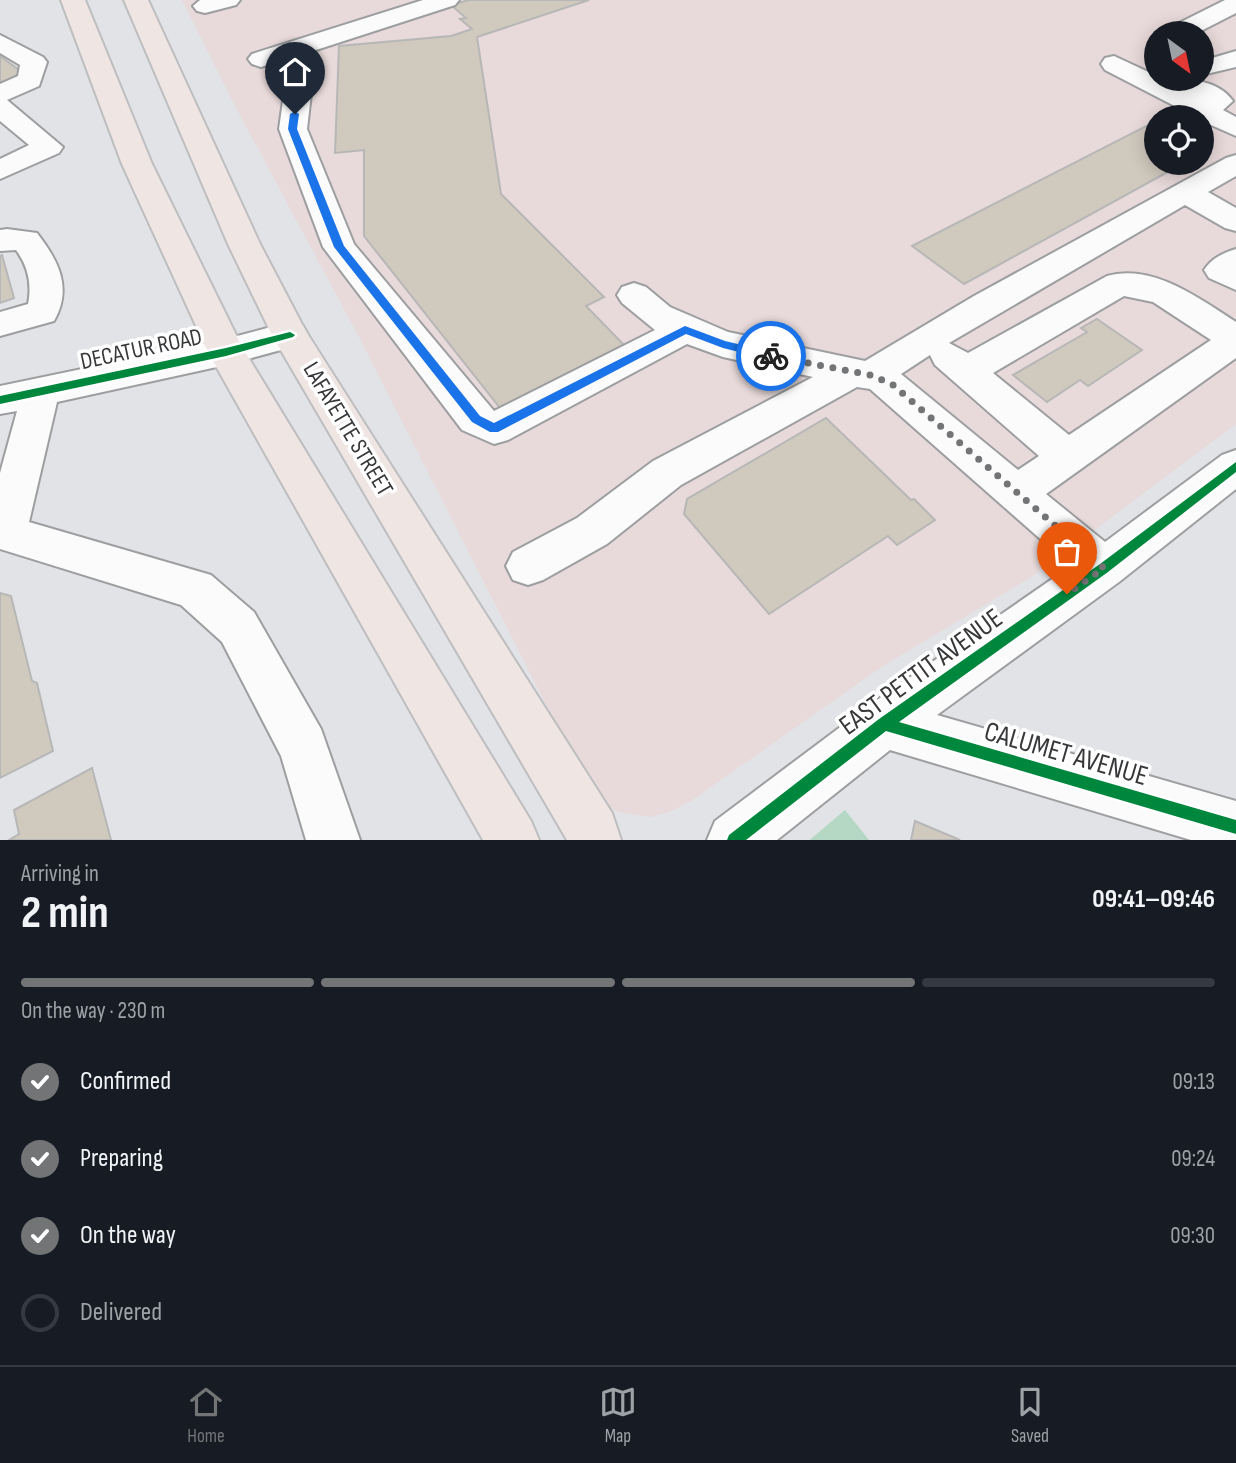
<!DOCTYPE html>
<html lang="en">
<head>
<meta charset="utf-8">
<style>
	:root { --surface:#171b24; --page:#20242c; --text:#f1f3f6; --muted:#9ea1a6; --line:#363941; --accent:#737476 }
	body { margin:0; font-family:"Sofia Sans Condensed",sans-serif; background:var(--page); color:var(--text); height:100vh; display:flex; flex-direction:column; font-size:26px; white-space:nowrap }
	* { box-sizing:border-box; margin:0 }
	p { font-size:23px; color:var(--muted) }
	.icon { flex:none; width:38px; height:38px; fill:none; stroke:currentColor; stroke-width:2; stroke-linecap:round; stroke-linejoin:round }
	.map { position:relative; height:840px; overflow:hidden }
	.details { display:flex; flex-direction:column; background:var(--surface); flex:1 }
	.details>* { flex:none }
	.needle { width:46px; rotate:147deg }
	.buttons { position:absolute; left:1144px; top:21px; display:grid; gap:14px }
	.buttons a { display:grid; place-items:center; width:70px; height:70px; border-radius:50%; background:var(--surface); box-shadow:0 4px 18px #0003; font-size:35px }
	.pin { position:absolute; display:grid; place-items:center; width:60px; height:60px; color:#fff; margin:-72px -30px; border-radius:50% 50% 50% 0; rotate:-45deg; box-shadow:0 0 7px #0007 }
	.pin .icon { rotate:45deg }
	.courier { position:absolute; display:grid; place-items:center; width:70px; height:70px; margin:-35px; border:5px solid #1a73e8; border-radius:50%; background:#fff; color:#222; box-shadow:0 2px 9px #0007 }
	.summary em { font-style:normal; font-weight:700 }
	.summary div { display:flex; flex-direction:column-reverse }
	.summary { display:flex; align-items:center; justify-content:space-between; height:119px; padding:0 21px }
	h1 { font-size:46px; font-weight:700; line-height:52px }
	.bar { display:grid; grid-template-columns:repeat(4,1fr); gap:10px 7px; align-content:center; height:84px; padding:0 21px }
	.bar i { height:9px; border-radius:5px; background:var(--line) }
	.bar .active { background:var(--accent) }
	.bar p { grid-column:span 4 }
	ol { padding:0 21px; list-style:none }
	li { display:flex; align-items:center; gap:21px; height:77px }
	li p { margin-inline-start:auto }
	li .icon { padding:7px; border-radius:50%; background:var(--accent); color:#fff; stroke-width:4 }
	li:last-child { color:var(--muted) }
	li i { width:38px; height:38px; border:4px solid var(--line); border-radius:50% }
	.tabs { display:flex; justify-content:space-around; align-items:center; height:98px; border-top:2px solid var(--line); background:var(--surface); font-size:19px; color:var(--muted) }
	.tabs a { display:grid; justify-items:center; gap:4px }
	.tabs .active { color:var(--accent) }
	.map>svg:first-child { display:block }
	.commercial { fill:#e8d9da; fill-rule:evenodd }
	.green { fill:#b4d8c4 }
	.building { fill:#d0c9be; stroke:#b7b7b7; stroke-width:2 }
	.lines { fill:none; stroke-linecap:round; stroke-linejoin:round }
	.minor-casing { stroke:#9d9ea0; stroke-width:4 }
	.highway-casing { stroke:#bebec0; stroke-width:4 }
	.minor { fill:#fbfbfb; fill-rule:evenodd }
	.highway { fill:#efe6e4; fill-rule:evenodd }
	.cycleway-casing { stroke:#fff; stroke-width:5 }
	.cycleway { fill:#00873e; fill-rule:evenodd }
	.route { fill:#1a73e8 }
	.done { stroke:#737476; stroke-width:7; stroke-dasharray:0 12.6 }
	.labels { text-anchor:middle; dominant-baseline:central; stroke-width:7; stroke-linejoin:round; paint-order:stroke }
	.street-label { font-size:24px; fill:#37383a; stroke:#fff }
	.near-street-label { font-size:28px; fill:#37383a; stroke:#fff }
</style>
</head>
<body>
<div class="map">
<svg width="1236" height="840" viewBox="0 0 1236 840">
	<rect width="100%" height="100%" fill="#e2e3e6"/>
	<path class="commercial" d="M182,0H1236V424L1033,576L883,666L691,801L669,812L650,817L618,812L597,799L582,775L359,337L234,104ZM1157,33H1202V79H1157ZM1157,117H1202V163H1157Z"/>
	<path class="green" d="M845,810L869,840H810L812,838Z"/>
	<g class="building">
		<path d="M469,0H589L477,37L501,194L604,297L586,306L624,345L500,408L364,236V150L335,153L339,46L451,36L472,29L460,19L466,18L451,5Z"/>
		<path d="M0,56L26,75L0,86Z"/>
		<path d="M1156,121L1157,163H1184L964,284L912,246Z"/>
		<path d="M2,255L14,298L0,303V256Z"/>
		<path d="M1097,319L1142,350L1088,386L1080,380L1047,402L1013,375L1087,332L1081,328Z"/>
		<path d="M826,418L911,500L914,499L935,520L897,545L888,536L769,614L684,514L687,499Z"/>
		<path d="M0,593L11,596L32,681L37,683L53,751L0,778Z"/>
		<path d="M92,768L111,840H9L19,834L14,810Z"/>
		<path d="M915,821L960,840H911Z"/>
	</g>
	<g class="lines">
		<g class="minor-casing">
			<g id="minor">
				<path d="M240,0L236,5L205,13L197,11L193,6L200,0Z"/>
				<path d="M423,0H459L455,5L316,50L307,129L354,244L494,411L655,330L622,303L617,295L622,287L634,283L646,287L670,307L728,332L865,361L974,296L1226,158L1236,155V176L1208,192L1236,208V231L1225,228L1185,205L949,343L968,353L1107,276C1153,263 1200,299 1236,322V358L1046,494L1105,542L1222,455L1236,450V489L1119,582L937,715L1236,801V840H1191L890,750L777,840H707L715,821L867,707L1071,566L870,389L857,387L681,485L607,544L543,580L528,585L513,580L506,566L513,552L577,518L653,461L813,377L723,357L687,344L508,440L494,444L462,430L323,247L279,129L289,58L261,67L252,64L248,59L252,54ZM1124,296L1153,302L1211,340L1069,435L993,373ZM930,355L935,365L1039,456L1018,470L901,374Z"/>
				<path d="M1225,0H1236V13L1197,33H1166L1169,28Z"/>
				<path d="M0,35L43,57L47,62L39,86L7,100L63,147L59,153L0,179V159L29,145L0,121V84L18,76L20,65L0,53Z"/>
				<path d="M1236,51V67L1202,75V61Z"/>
				<path d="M1114,56L1157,76V79C1182,79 1216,77 1233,101L1223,110L1236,117V136L1202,121V117H1196L1105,70L1101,64L1105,58Z"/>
				<path d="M7,229L37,233C58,260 73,288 54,321L0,336V312L28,304C32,284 28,266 16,250L0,251V230Z"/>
				<path d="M1236,249V290L1209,278L1204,270C1212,258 1223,253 1236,249Z"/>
				<path d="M290,322L303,326L308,335L303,344L226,365L57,402L29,522L211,575L254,612L321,729L360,840H306L281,756L222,642L181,605L0,549V473L17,411L0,414V386L226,339Z"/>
			</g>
		</g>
		<g class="highway-casing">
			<g id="highway">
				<path d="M61,0H85L152,164L242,347L531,821L539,840H483L208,352L122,164Z"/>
				<path d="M124,0H148L260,244L305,330L612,813L621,840H567L272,335L228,244Z"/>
			</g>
		</g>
		<use href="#minor" class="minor"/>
		<use href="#highway" class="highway"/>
		<g class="cycleway-casing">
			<g id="cycleway">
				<path d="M290,332L295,335L293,337L226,356L0,404V396L226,348Z"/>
				<path d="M1236,462V472L1108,572L899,722L1236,820V834L886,731L746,840H727L729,835L879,719L1100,564Z"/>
			</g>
		</g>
		<use href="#cycleway" class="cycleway"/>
	</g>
	<path class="route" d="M295,111L299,114L297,129L344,246L480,416L494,423L685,326L725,341L775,353L777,356L771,360L723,348L686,334L498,432H490L472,422L334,247L288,129L290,114Z"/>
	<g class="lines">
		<path class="done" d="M771,356L870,375L892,384L1104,568L1067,594"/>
	</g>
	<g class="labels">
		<g class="street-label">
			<text transform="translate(141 349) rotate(-12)">DECATUR ROAD</text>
			<text transform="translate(348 429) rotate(59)">LAFAYETTE STREET</text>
		</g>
		<g class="near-street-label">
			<text transform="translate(921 672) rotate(-36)">EAST PETTIT AVENUE</text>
			<text transform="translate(1066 754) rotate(16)">CALUMET AVENUE</text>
		</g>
	</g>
</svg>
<div class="buttons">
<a><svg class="needle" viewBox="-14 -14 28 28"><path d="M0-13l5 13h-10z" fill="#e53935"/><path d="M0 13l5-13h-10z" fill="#9ea1a6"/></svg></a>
<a><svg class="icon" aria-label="locate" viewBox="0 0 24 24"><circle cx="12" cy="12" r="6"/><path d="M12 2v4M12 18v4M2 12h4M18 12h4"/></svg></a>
</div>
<div class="pin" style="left:1067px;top:594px;background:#ea580c"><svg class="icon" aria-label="bag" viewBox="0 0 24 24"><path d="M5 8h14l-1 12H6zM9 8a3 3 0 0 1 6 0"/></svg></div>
<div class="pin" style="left:295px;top:114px;background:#1f2937"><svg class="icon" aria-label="home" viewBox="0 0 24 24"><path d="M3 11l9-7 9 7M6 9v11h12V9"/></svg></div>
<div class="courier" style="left:771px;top:356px"><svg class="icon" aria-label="bike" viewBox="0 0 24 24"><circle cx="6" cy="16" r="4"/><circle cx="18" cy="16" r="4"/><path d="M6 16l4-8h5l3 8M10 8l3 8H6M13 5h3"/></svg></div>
</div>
<section class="details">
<div class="summary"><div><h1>2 min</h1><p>Arriving in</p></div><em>09:41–09:46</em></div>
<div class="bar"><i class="active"></i><i class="active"></i><i class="active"></i><i></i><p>On the way · 230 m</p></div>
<ol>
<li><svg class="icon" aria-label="check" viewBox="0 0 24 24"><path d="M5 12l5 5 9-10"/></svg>Confirmed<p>09:13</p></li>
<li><svg class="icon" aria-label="check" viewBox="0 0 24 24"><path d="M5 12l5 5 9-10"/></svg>Preparing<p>09:24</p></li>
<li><svg class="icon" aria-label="check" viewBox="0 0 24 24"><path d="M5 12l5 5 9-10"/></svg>On the way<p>09:30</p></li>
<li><i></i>Delivered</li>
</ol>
</section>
<nav class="tabs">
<a class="active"><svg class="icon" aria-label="home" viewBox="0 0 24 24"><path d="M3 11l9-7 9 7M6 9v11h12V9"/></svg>Home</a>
<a><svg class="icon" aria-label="map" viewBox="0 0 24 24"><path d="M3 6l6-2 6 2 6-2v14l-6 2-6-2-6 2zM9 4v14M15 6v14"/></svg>Map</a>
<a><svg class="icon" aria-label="saved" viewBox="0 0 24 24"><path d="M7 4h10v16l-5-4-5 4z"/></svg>Saved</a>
</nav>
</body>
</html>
